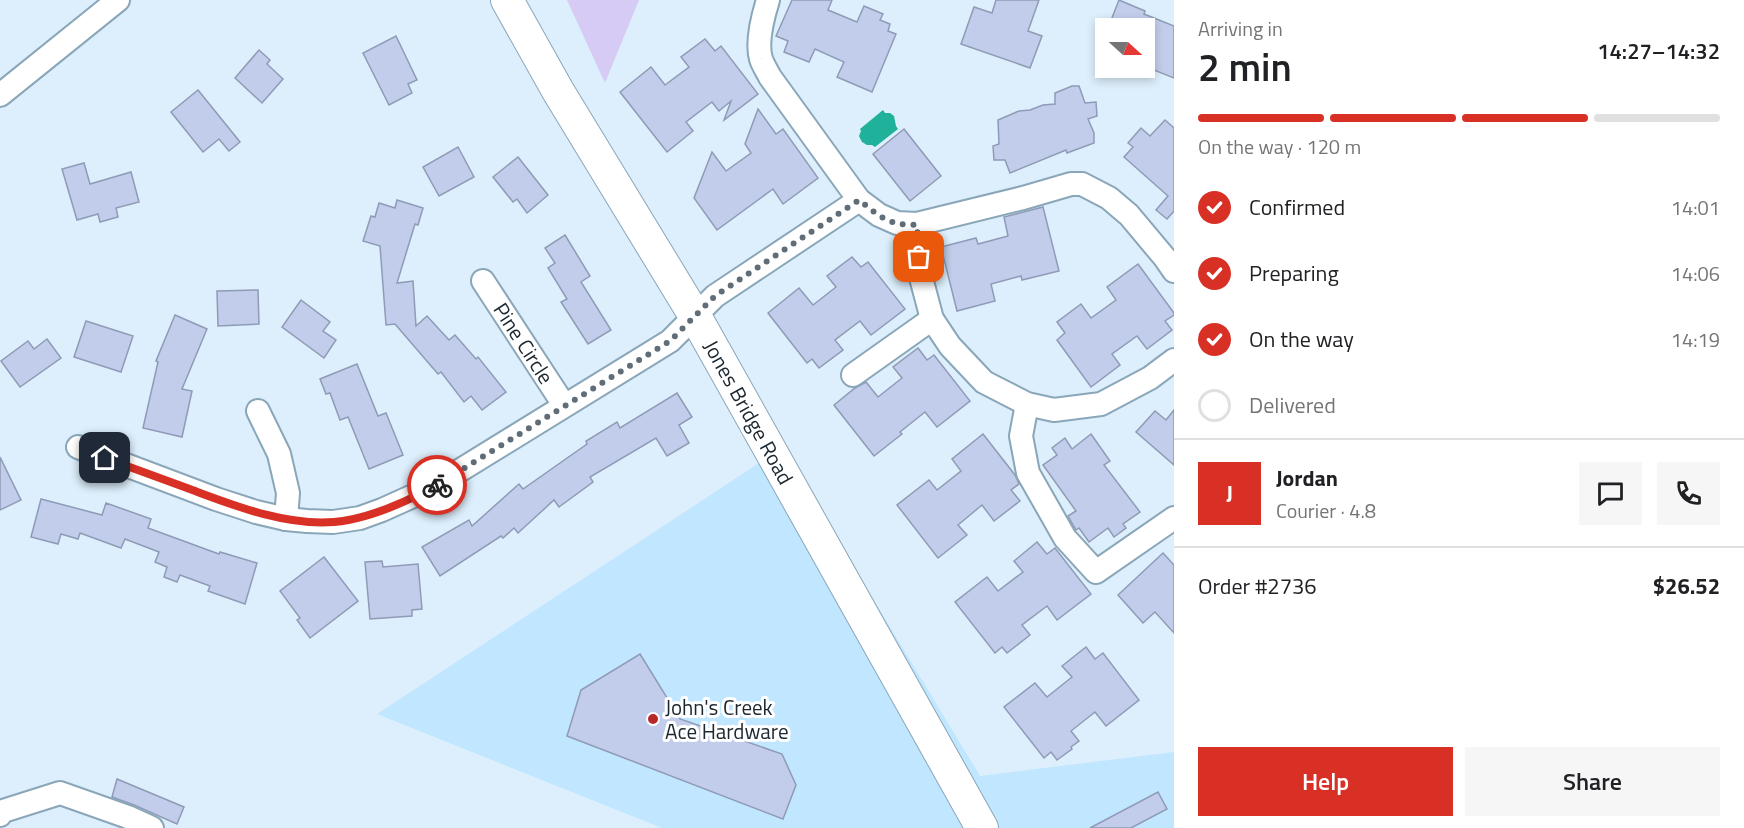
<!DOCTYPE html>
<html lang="en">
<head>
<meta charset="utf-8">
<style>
	:root { --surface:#fff; --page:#f6f6f6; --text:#202124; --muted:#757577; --line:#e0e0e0; --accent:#d93025 }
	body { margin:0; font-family:"Titillium Web",sans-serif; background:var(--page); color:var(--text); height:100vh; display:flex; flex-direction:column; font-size:22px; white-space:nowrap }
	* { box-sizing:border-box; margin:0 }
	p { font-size:20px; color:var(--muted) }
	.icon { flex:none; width:33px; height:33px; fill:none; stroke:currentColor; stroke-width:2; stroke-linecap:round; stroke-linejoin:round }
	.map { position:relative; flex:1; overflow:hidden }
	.side { display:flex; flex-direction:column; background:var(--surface); width:570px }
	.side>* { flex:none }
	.needle { width:39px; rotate:111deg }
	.buttons { position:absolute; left:1095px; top:18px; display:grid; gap:12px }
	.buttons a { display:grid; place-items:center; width:60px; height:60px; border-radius:0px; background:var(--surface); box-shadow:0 3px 9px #0003; font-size:30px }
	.pin { position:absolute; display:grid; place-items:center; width:51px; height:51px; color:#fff; margin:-26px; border-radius:12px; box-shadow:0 3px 9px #0006 }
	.courier { position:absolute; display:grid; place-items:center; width:60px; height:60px; margin:-30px; border:4px solid #d93025; border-radius:50%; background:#fff; color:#222; box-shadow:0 2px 8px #0007 }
	.head em { font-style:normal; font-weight:600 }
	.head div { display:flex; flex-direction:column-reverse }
	.head { display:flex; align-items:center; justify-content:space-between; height:102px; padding:0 24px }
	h1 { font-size:39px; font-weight:600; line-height:45px }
	.bar { display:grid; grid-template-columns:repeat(4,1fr); gap:9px 6px; align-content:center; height:72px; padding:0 24px }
	.bar i { height:8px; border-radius:4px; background:var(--line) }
	.bar .on { background:var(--accent) }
	.bar p { grid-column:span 4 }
	.line { display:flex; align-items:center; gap:15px; padding:0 24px; border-top:2px solid var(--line) }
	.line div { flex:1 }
	.round { display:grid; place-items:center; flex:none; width:63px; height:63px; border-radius:0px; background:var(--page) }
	ol { padding:0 24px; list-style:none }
	li { display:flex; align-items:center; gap:18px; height:66px }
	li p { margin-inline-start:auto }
	li .icon { padding:6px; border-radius:50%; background:var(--accent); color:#fff; stroke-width:4 }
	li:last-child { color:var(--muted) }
	li i { width:33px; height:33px; border:3px solid var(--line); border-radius:50% }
	.cta { display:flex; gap:12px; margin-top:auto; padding:12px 24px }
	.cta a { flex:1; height:69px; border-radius:0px; background:var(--accent); color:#fff; font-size:24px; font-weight:600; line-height:69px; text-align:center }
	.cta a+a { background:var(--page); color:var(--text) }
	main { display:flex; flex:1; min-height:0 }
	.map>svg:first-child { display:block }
	.built { fill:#c1e6ff }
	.green { fill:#d6cbf4 }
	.water { fill:#1fb199 }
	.building { fill:#c1cdea; stroke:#8f9bb6; stroke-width:1.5 }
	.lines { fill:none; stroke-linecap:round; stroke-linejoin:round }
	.minor-casing { stroke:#8aa6b9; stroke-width:26 }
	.secondary-casing { stroke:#8aa6b9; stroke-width:34 }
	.minor { stroke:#fff; stroke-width:22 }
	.secondary { stroke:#fff; stroke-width:32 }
	.done { stroke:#606d77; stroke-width:6; stroke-dasharray:0 10.8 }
	.route { stroke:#d93025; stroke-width:8 }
	.poi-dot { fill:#b82827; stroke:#fff; stroke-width:2 }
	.labels { text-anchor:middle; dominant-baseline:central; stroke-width:6; stroke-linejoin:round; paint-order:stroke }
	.street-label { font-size:21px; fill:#1c272f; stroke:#fff }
	.poi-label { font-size:21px; fill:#1c272f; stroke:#fff; text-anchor:start }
</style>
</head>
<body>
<main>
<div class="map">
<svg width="1174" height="828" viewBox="0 0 1174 828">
	<rect width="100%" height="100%" fill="#ddeffc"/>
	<path class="built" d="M782,448L980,776L1174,752V828H662L377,714Z"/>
	<path class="green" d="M567,0H639L605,83Z"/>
	<path class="water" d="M883,110L885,113H890L894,116L896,126L898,129L875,147L872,145H867L862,142L859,136L861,131L860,129Z"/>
	<g class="building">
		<path d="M792,0H832L828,10L857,22L864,6L883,14L880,20L890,24L888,31L896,34L872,92L837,77L844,62L815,49L809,62L784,52L788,41L776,36Z"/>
		<path d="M996,0H1039L1028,31L1042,36L1030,68L961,44L974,7L992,13Z"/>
		<path d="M1119,0L1145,11L1144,14L1174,26V78L1144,66V28H1108Z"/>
		<path d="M396,36L417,80L408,84L412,93L389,105L363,53Z"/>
		<path d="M705,39L715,51L721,46L758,94L724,120L731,101L719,111L712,102L686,122L693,131L667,152L620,92L651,67L665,85L689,67L681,57Z"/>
		<path d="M259,50L270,60L267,64L283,79L262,103L235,78Z"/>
		<path d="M1072,86H1079L1085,103L1096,102L1097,116L1088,119L1094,133V143L1067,153L1066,150L1010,173L1005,160H994L993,146L999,144L998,120L1019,111L1030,110L1043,105L1055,104V93Z"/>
		<path d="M198,90L240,142L229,151L219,139L203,152L171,112Z"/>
		<path d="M758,109L776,134L783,129L818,178L783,204L773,189L717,230L694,198L712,152L726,171L751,153L745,144Z"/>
		<path d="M1165,120L1174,128V211L1167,219L1156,210L1168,196L1124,157L1133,147L1128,143L1141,128L1150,136Z"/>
		<path d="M904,129L941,176L910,201L873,154Z"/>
		<path d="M458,147L474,177L439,196L423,167Z"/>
		<path d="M518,157L548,195L527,213L517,199L513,202L493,177Z"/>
		<path d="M84,163L90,184L131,172L139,202L116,208L118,217L100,222L98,214L77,220L62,169Z"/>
		<path d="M397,200L423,208L418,225L415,224L397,283L413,281L416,326L427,316L449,340L455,335L476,359L478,357L506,392L482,410L471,396L464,402L441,372L438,374L395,324L386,325L380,246L363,241L371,216L375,217L379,203L395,208Z"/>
		<path d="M1043,207L1059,271L1022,280L1021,276L991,284L995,301L957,311L941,247L976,238L978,244L1008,236L1004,217Z"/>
		<path d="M565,235L590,276L581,282L611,330L588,344L561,302L567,299L548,268L555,263L545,248Z"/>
		<path d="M852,257L861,267L868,262L905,309L871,335L860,321L835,340L843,350L819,368L812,359L807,363L768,313L799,288L813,305L836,287L827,276Z"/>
		<path d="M1138,264L1174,313V315L1165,321L1172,330L1147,349L1137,336L1112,354L1120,365L1091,387L1057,340L1065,333L1057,322L1081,304L1091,318L1116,300L1107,287Z"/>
		<path d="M258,290L259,324L218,326L217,291Z"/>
		<path d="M301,300L330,322L323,331L336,340L324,358L282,327Z"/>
		<path d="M175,315L207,329L182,389L192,391L182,437L143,428L158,362L156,361Z"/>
		<path d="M86,321L133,336L121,372L74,357Z"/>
		<path d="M47,339L61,358L20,387L1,361L28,341L34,349Z"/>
		<path d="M918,348L927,360L934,355L970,401L937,427L925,412L900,432L902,434L874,456L834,405L855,388L866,382L878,397L902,378L893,367Z"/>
		<path d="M357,364L378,416L386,413L403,455L369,469L348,417L340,420L330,393L326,394L320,379Z"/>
		<path d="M677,393L692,417L679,425L689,443L667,456L656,438L590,477L593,482L559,507L554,500L518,533L514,528L503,538L501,536L440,576L422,547L469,520L472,526L519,484L523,489L587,444L586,441L617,422L620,428Z"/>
		<path d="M1174,410V465L1136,432L1155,411L1166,420Z"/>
		<path d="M983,434L1015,475L1019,484L1011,490L1020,501L994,521L982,505L958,525L967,535L938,558L897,505L929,480L937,490L961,471L952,459Z"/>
		<path d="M1091,434L1110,461L1104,465L1140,512L1123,524L1126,528L1114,537L1108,528L1089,542L1079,528L1076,530L1068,516L1076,511L1043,465L1057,455L1052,448L1065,438L1072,449Z"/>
		<path d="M0,457L21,500L0,510Z"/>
		<path d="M41,499L102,515L106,503L151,519L148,528L219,554L220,552L257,563L245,604L208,591L210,586L180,575L177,582L164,577L167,567L155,562L159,552L125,539L121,548L80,533L78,539L61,534L58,544L31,537Z"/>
		<path d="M1037,542L1047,554L1055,548L1091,594L1057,620L1047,606L1022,625L1030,635L1007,653L1002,647L995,653L955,602L987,577L998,591L1023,572L1014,561Z"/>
		<path d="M1163,553L1174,565V633L1155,612L1143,623L1118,595Z"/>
		<path d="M324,557L358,601L310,638L297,620L300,618L280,591Z"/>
		<path d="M382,561L383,567L418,564L422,609L412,610V616L370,619L365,562Z"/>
		<path d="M1086,647L1095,659L1103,653L1139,700L1106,726L1095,712L1071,731L1079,741L1071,747L1072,749L1057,760L1051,752L1044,758L1004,707L1035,683L1047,697L1072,677L1062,666Z"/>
		<path d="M640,654L680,719L782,754L796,785L783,819L567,736L581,690Z"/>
		<path d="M117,779L184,807L177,824L134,805L112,797Z"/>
		<path d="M1158,792L1167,809L1131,828H1090Z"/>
	</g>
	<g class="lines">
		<g class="minor-casing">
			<g id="minor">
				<path d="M768,0C763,16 756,42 761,59C763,65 767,71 770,77L859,200L879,215L897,223L917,224L1023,198L1071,184H1082L1109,198L1129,215L1165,258L1174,271"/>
				<path d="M0,95L118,0"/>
				<path d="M917,224L920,274L932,319L950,346L984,382L1027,404L1054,410L1101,404L1150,378L1174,360"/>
				<path d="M483,281L564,405"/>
				<path d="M853,375L932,319"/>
				<path d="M1027,404L1021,436L1028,473L1065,538L1096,572L1174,518"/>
				<path d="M258,411L279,454L288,493L286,519"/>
				<path d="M78,447L216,499L256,512L286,519L307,521L333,522L360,518L382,510L433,487L670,341L715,296L859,200"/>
				<path d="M0,815L3,811L60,793L128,817L152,828"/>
			</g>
		</g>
		<g class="secondary-casing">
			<path id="secondary" d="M507,0L558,91L695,316L982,828"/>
		</g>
		<use href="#minor" class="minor"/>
		<use href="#secondary" class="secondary"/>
	</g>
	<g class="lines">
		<path class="done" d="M437,485L670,341L715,296L859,200L879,216L897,224L917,225L919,257"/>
		<path class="route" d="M105,458C133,468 160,478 187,488C233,505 284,526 334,522C368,519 408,501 437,485"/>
	</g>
	<circle class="poi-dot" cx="653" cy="719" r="6"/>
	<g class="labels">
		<g class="street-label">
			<text transform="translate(524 343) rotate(57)">Pine Circle</text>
			<text transform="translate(749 412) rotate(61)">Jones Bridge Road</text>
		</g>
		<g class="poi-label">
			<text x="665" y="707">John's Creek<tspan x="665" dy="24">Ace Hardware</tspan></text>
		</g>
	</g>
</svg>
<div class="buttons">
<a><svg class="needle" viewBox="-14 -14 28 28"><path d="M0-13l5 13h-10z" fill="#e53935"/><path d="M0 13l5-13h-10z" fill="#757577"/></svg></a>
</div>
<div class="pin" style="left:919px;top:257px;background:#ea580c"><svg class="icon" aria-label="bag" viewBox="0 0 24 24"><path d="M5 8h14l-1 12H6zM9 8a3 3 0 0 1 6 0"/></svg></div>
<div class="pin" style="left:105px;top:458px;background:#1f2937"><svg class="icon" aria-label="home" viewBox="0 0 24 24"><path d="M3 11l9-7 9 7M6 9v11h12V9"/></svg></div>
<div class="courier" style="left:437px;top:485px"><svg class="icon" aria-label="bike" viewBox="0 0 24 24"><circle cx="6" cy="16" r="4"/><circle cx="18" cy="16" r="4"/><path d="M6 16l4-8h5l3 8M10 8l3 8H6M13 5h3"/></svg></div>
</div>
<section class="side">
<div class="head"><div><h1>2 min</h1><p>Arriving in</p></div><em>14:27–14:32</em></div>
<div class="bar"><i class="on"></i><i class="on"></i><i class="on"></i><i></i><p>On the way · 120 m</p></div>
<ol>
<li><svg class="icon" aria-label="check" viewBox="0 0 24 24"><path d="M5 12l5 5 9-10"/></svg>Confirmed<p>14:01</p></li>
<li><svg class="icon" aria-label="check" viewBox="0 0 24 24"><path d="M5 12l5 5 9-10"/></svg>Preparing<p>14:06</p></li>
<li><svg class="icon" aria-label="check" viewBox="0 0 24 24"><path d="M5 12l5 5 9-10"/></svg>On the way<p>14:19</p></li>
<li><i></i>Delivered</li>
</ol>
<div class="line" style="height:108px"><b class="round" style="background:var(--accent);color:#fff">J</b><div><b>Jordan</b><p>Courier · 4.8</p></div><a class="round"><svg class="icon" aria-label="chat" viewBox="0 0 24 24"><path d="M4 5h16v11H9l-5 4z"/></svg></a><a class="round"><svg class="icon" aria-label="phone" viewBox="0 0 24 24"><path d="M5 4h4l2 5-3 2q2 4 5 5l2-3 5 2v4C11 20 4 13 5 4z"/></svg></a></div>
<div class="line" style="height:78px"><div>Order #2736</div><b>$26.52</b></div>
<div class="cta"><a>Help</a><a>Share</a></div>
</section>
</main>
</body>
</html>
